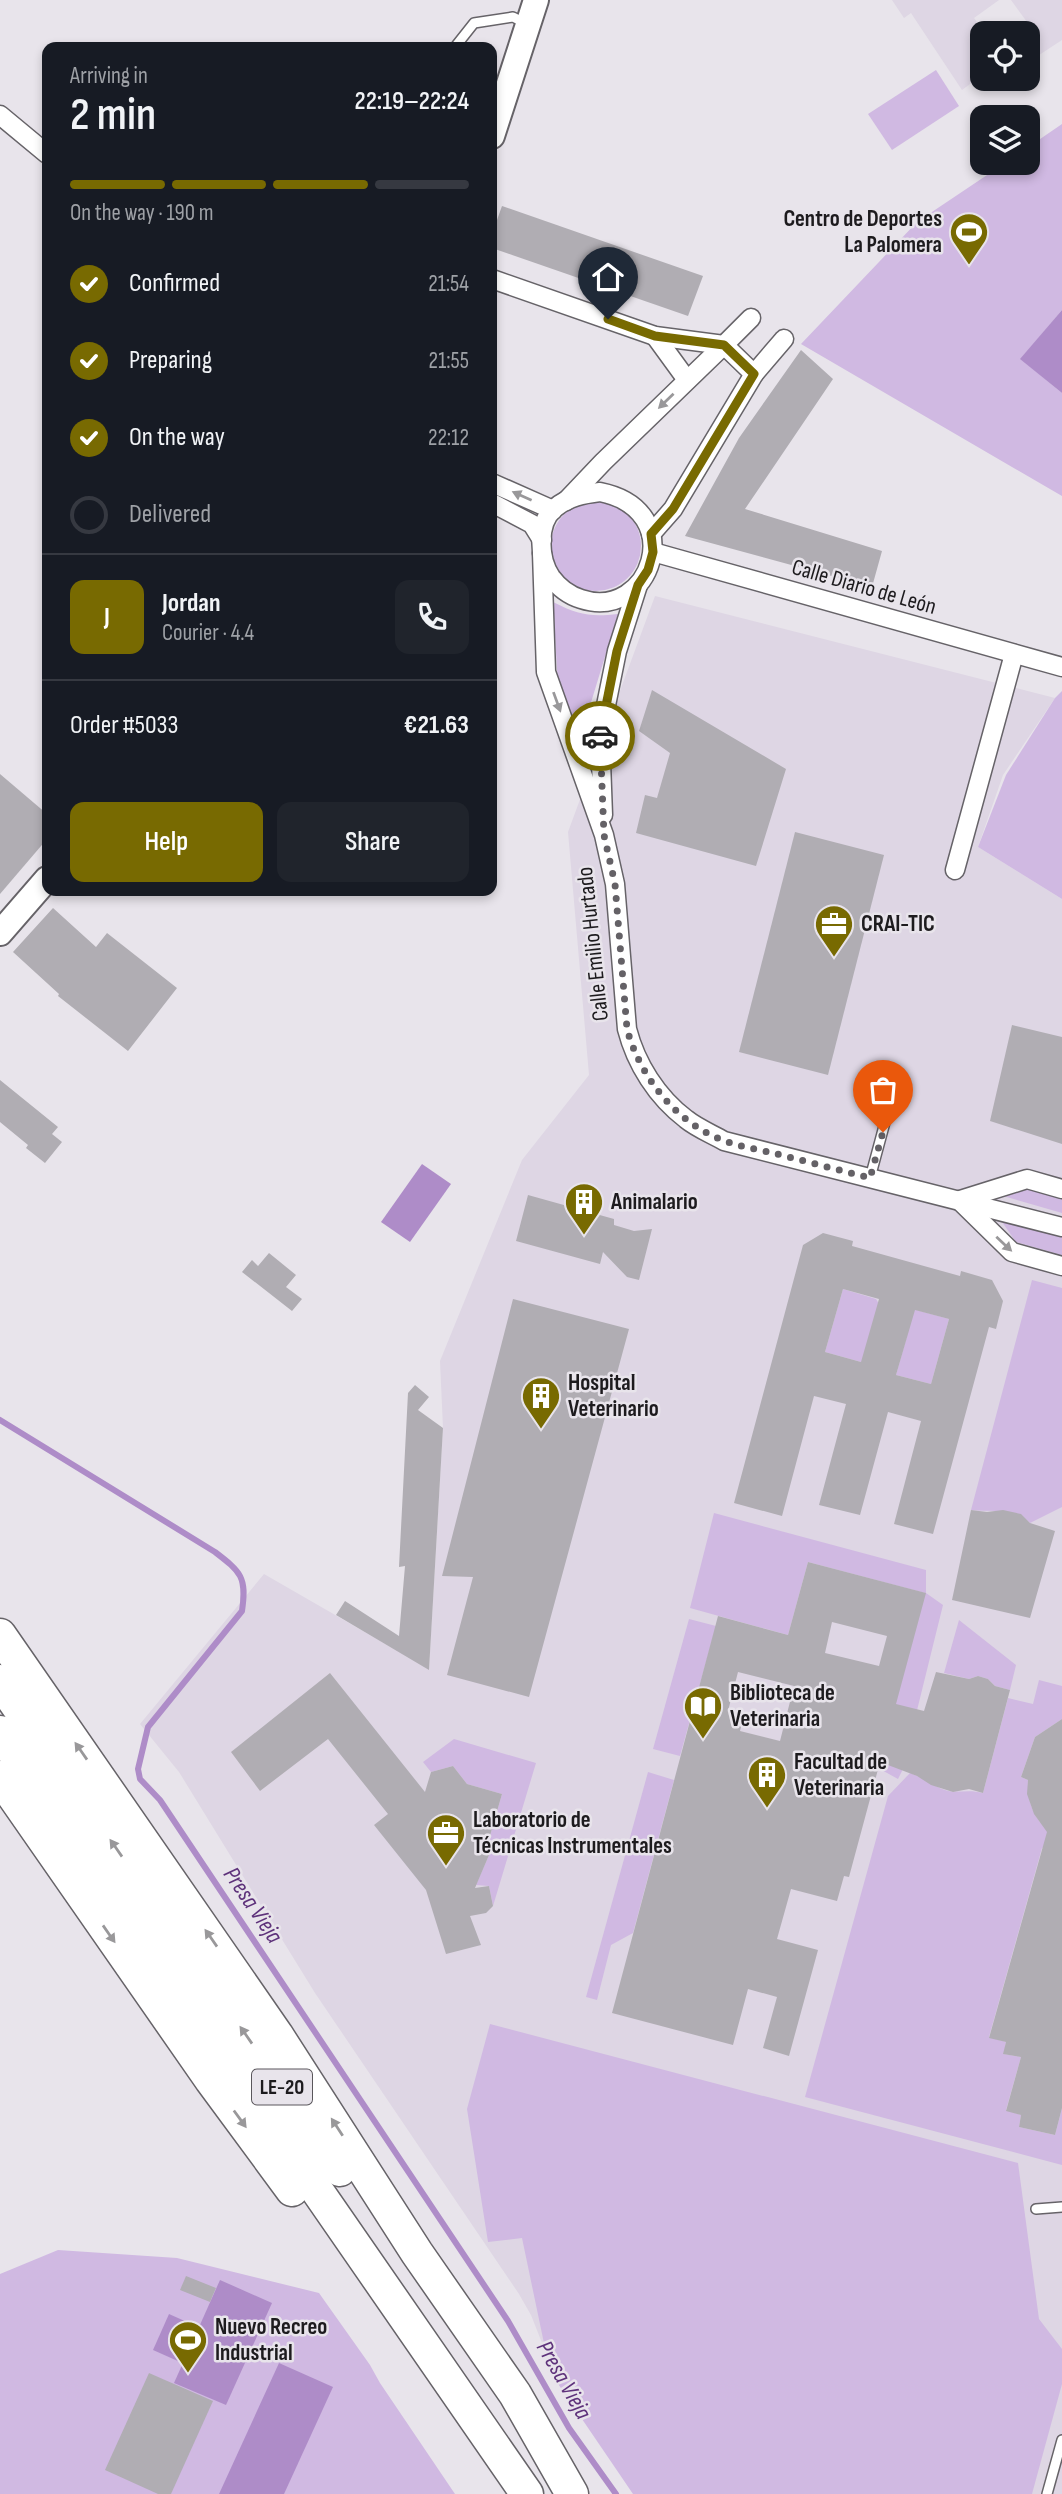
<!DOCTYPE html>
<html lang="en">
<head>
<meta charset="utf-8">
<style>
	:root { --surface:#171b24; --page:#20242c; --text:#f1f3f6; --muted:#9ea1a6; --line:#363941; --accent:#786a01 }
	body { margin:0; font-family:"Sofia Sans Condensed",sans-serif; background:var(--page); color:var(--text); height:100vh; display:flex; flex-direction:column; font-size:26px; white-space:nowrap }
	* { box-sizing:border-box; margin:0 }
	p { font-size:23px; color:var(--muted) }
	.icon { flex:none; width:38px; height:38px; fill:none; stroke:currentColor; stroke-width:2; stroke-linecap:round; stroke-linejoin:round }
	.map { position:relative; flex:1; overflow:hidden }
	.side { position:absolute; left:42px; top:42px; width:455px; height:854px; display:flex; flex-direction:column; background:var(--surface); border-radius:14px; box-shadow:0 4px 10px #0003 }
	.side>* { flex:none }
	.buttons { position:absolute; left:970px; top:21px; display:grid; gap:14px }
	.buttons a { display:grid; place-items:center; width:70px; height:70px; border-radius:14px; background:var(--surface); box-shadow:0 4px 10px #0003; font-size:35px }
	.pin { position:absolute; display:grid; place-items:center; width:60px; height:60px; color:#fff; margin:-72px -30px; border-radius:50% 50% 50% 0; rotate:-45deg; box-shadow:0 0 7px #0007 }
	.pin .icon { rotate:45deg }
	.courier { position:absolute; display:grid; place-items:center; width:70px; height:70px; margin:-35px; border:5px solid #786a01; border-radius:50%; background:#fff; color:#222; box-shadow:0 2px 9px #0007 }
	.head em { font-style:normal; font-weight:600 }
	.head div { display:flex; flex-direction:column-reverse }
	.head { display:flex; align-items:center; justify-content:space-between; height:119px; padding:0 28px }
	h1 { font-size:46px; font-weight:600; line-height:52px }
	.bar { display:grid; grid-template-columns:repeat(4,1fr); gap:10px 7px; align-content:center; height:84px; padding:0 28px }
	.bar i { height:9px; border-radius:5px; background:var(--line) }
	.bar .on { background:var(--accent) }
	.bar p { grid-column:span 4 }
	.line { display:flex; align-items:center; gap:18px; padding:0 28px; border-top:2px solid var(--line) }
	.line div { flex:1 }
	.round { display:grid; place-items:center; flex:none; width:74px; height:74px; border-radius:14px; background:var(--page) }
	ol { padding:0 28px; list-style:none }
	li { display:flex; align-items:center; gap:21px; height:77px }
	li p { margin-inline-start:auto }
	li .icon { padding:7px; border-radius:50%; background:var(--accent); color:#fff; stroke-width:4 }
	li:last-child { color:var(--muted) }
	li i { width:38px; height:38px; border:4px solid var(--line); border-radius:50% }
	.button { display:flex; gap:14px; margin-top:auto; padding:14px 28px }
	.button a { flex:1; height:80px; border-radius:14px; background:var(--accent); color:#fff; font-size:28px; font-weight:600; line-height:80px; text-align:center }
	.button a+a { background:var(--page); color:var(--text) }
	.map>svg:first-child { display:block }
	.built { fill:#ded6e4 }
	.green { fill:#d0b9e2 }
	.water { fill:#ae8cc8 }
	.lines { fill:none; stroke-linecap:round; stroke-linejoin:round }
	.stream { stroke:#ae8cc8; stroke-width:6 }
	.building { fill:#b0adb3; fill-rule:evenodd }
	.lane-casing { stroke:#666368; stroke-width:12 }
	.street-casing { stroke:#666368; stroke-width:21 }
	.secondary-casing { stroke:#666368; stroke-width:28 }
	.highway-casing { stroke:#666368; stroke-width:35 }
	.lane { stroke:#fff; stroke-width:9 }
	.street { stroke:#fff; stroke-width:18 }
	.secondary { stroke:#fff; stroke-width:24 }
	.highway { stroke:#fff; stroke-width:32 }
	.oneway { fill:#99989a }
	.done { stroke:#646166; stroke-width:7; stroke-dasharray:0 12.6 }
	.route { stroke:#786a01; stroke-width:9 }
	.labels { text-anchor:middle; dominant-baseline:central; stroke-width:5; stroke-linejoin:round; paint-order:stroke }
	.shield { fill:#e8e4eb; stroke:#5a575c; stroke-width:2 }
	.shield-label { font-size:21px; font-weight:bold; fill:#1d1b1e }
	.poi-label { font-size:23px; font-weight:bold; fill:#1d1b1e; stroke:#e8e4eb; text-anchor:start }
	.street-label { font-size:23px; fill:#1d1b1e; stroke:#e8e4eb }
	.water-label { font-size:24px; font-style:italic; fill:#5e327b; stroke:#e8e4eb }
</style>
</head>
<body>
<div class="map">
<svg width="1062" height="2494" viewBox="0 0 1062 2494">
	<rect width="100%" height="100%" fill="#e8e4eb"/>
	<g class="built">
		<path d="M892,0H999L974,18L985,33H982V79H990L981,84L978,78L962,90L911,13L904,18Z"/>
		<path d="M1011,0H1062V40L1027,63V33H1011L1027,22Z"/>
		<path d="M655,596L1055,698L1003,775L978,847L1062,899V2494H636L553,2371L531,2315L519,2294L315,1993L179,1772L140,1724L264,1574L429,1669L443,1428L440,1361L522,1160L589,1075L568,832Z"/>
	</g>
	<g class="green">
		<path d="M936,70L959,106L892,150L868,114Z"/>
		<path d="M1062,124V310L1021,359L1062,393V496L801,344L917,222L1005,163H1027V148Z"/>
		<circle cx="596" cy="546" r="45"/>
		<path d="M553,602C579,615 590,617 618,614L589,709L586,757L558,686Z"/>
		<path d="M1062,691V899L978,847L1006,775L1055,698Z"/>
		<path d="M1029,1186L1062,1196V1213L1003,1196Z"/>
		<path d="M1000,1219L1062,1237V1255L1016,1242Z"/>
		<path d="M1032,1280L1062,1288V1507L1030,1523C1012,1506 994,1513 971,1510Z"/>
		<path d="M843,1289L876,1299L885,1314L913,1309L949,1319L931,1384L896,1375L907,1336L861,1362L825,1352Z"/>
		<path d="M714,1513L926,1570V1593L943,1605L902,1771L898,1779L878,1768L925,1593L808,1562L788,1635L690,1608Z"/>
		<path d="M689,1619L716,1626L680,1756L653,1749Z"/>
		<path d="M959,1620L1016,1665L1010,1690L995,1686L988,1679L978,1676L969,1679L944,1673Z"/>
		<path d="M1039,1680L1062,1686V1719L1035,1737L1021,1777L1028,1780C1027,1807 1037,1826 1061,1839L1042,1848L989,2037L1006,2042L1004,2054L1021,2057L1006,2110L1021,2115L1019,2127L1055,2135L1062,2108V2165L805,2097L888,1796L910,1773C924,1778 934,1787 948,1791C959,1793 969,1789 983,1793L1008,1698L1033,1704Z"/>
		<path d="M454,1739L536,1763L493,1906L489,1886L476,1885L492,1848L487,1846L502,1794L467,1784L453,1766L431,1772L423,1762Z"/>
		<path d="M648,1772L674,1780L633,1933L611,1945L597,2000L586,1997Z"/>
		<path d="M490,2024L1018,2163L1039,2319L1062,2349V2384L1032,2494H633L550,2372L522,2238L488,2242L467,2109Z"/>
		<path d="M58,2250L177,2258L319,2293L370,2365L380,2383L455,2494H0V2274Z"/>
	</g>
	<g class="water">
		<path d="M1062,310V393L1020,359Z"/>
		<path d="M422,1164L451,1184L410,1242L381,1222Z"/>
		<path d="M220,2280L272,2303L226,2405L174,2383Z"/>
		<path d="M169,2314L196,2326L180,2362L153,2350Z"/>
		<path d="M279,2363L333,2387L284,2494H219Z"/>
	</g>
	<g class="lines">
		<path class="stream" d="M0,1420L215,1552C241,1572 247,1577 242,1611L148,1727L138,1769L140,1779L160,1800L508,2321L569,2428L616,2494"/>
	</g>
	<g class="building">
		<path d="M502,206L703,276L688,316L492,248V234Z"/>
		<path d="M801,350L833,379L745,509L882,551L872,587L685,536L739,438Z"/>
		<path d="M652,690L786,769L756,866L636,833L645,795L657,798L670,753L639,731Z"/>
		<path d="M0,774L47,814V839L0,894Z"/>
		<path d="M795,832L884,855L828,1075L739,1052Z"/>
		<path d="M53,908L96,947L107,933L177,988L128,1051L58,996L59,994L13,952Z"/>
		<path d="M1012,1025L1062,1037V1144L990,1121Z"/>
		<path d="M0,1080L58,1127L52,1134L62,1142L45,1163L26,1148L28,1145L0,1122Z"/>
		<path d="M528,1195L614,1219V1225L634,1231L652,1229L639,1280L627,1277L603,1252L600,1264L516,1241Z"/>
		<path d="M823,1233L853,1241L852,1246L960,1276L961,1271L992,1280L1003,1301L996,1329L989,1327L933,1534L894,1524L921,1421L888,1412L860,1515L819,1505L846,1404L814,1396L782,1516L734,1503L803,1245ZM843,1289L879,1299L861,1362L825,1352ZM915,1310L949,1319L931,1384L896,1375Z"/>
		<path d="M269,1253L296,1275L286,1287L302,1299L292,1311L242,1272L252,1260L258,1266Z"/>
		<path d="M513,1299L629,1329L529,1697L447,1675L473,1577L442,1576Z"/>
		<path d="M415,1385L429,1397L418,1410L443,1428L429,1670L336,1615L345,1601L399,1636L405,1566L399,1567L408,1393Z"/>
		<path d="M971,1510L987,1512L1003,1510L1021,1514L1030,1523L1055,1531L1030,1618L952,1600Z"/>
		<path d="M808,1562L926,1593L896,1704L924,1711L936,1672L969,1679L978,1676L988,1679L995,1686L1010,1690L983,1793L969,1789L953,1792L931,1785L917,1776L880,1762L849,1877L844,1876L837,1901L791,1889L777,1939L818,1950L789,2056L763,2048L777,1997L748,1989L733,2045L612,2013L718,1616L788,1635ZM832,1622L887,1636L879,1666L825,1653ZM738,1672L794,1686L780,1741L740,1731L744,1715L728,1711Z"/>
		<path d="M330,1673L425,1792L431,1772L453,1766L467,1784L502,1794L487,1846L492,1848L475,1888L489,1886L493,1906L486,1913L470,1916L481,1945L446,1954L426,1890L374,1825L388,1814L328,1739L260,1791L231,1752Z"/>
		<path d="M1062,1719V2108L1055,2135L1019,2127L1021,2115L1006,2111L1021,2057L1003,2054L1006,2042L989,2038L1047,1832L1034,1814L1027,1794L1028,1780L1021,1777L1035,1737Z"/>
		<path d="M186,2276L216,2288L210,2302L180,2290Z"/>
		<path d="M149,2373L213,2401L171,2494H158L105,2470Z"/>
	</g>
	<g class="lines">
		<g class="lane-casing">
			<g id="lane">
				<path d="M455,47L474,23L513,17L521,21"/>
				<path d="M870,1178L891,1100"/>
				<path d="M1036,2209L1062,2207"/>
				<path d="M1047,2494L1062,2440"/>
			</g>
		</g>
		<g class="street-casing">
			<g id="street">
				<path d="M0,115L47,154"/>
				<path d="M492,279L655,336L724,345L751,318"/>
				<path d="M655,336L687,380"/>
				<path d="M754,374L784,339"/>
				<path d="M492,483L553,510"/>
				<path d="M600,492C690,510 651,622 581,599C568,595 559,588 551,577C539,559 536,523 555,508C568,497 583,494 600,492Z"/>
				<path d="M566,501L603,462L724,345L754,374L673,509L651,534"/>
				<path d="M492,503L532,524L542,540"/>
				<path d="M653,552L1062,667"/>
				<path d="M542,553L546,672L604,835L615,884L627,1029C636,1064 657,1097 686,1119C697,1128 712,1134 724,1141L1062,1227"/>
				<path d="M603,815L600,735L617,651L638,585"/>
				<path d="M955,870L1014,654"/>
				<path d="M960,1200L1027,1179L1062,1189"/>
				<path d="M962,1203L1012,1252L1062,1266"/>
			</g>
		</g>
		<g class="secondary-casing">
			<g id="secondary">
				<path d="M492,136L536,0"/>
				<path d="M0,933L47,879"/>
			</g>
		</g>
		<g class="highway-casing">
			<g id="highway">
				<path d="M0,1635L277,2035L417,2253L515,2394L572,2494"/>
				<path d="M0,1681L340,2170"/>
				<path d="M0,1732L527,2494"/>
				<path d="M0,1777L211,2080L292,2190"/>
			</g>
		</g>
		<use href="#lane" class="lane"/>
		<use href="#street" class="street"/>
		<use href="#secondary" class="secondary"/>
		<use href="#highway" class="highway"/>
	</g>
	<defs><path id="oneway-solid" d="M-6-.8H1V-3.2L6.5 0L1 3.2V.8H-6Z" transform="scale(1.75)"/></defs>
	<g class="oneway">
		<use href="#oneway-solid" transform="translate(666 401) rotate(136)"/>
		<use href="#oneway-solid" transform="translate(522 496) rotate(-156)"/>
		<use href="#oneway-solid" transform="translate(557 702) rotate(70)"/>
		<use href="#oneway-solid" transform="translate(1004 1244) rotate(43)"/>
		<use href="#oneway-solid" transform="translate(81 1751) rotate(-125)"/>
		<use href="#oneway-solid" transform="translate(116 1848) rotate(-125)"/>
		<use href="#oneway-solid" transform="translate(109 1934) rotate(55)"/>
		<use href="#oneway-solid" transform="translate(211 1938) rotate(-125)"/>
		<use href="#oneway-solid" transform="translate(246 2035) rotate(-125)"/>
		<use href="#oneway-solid" transform="translate(240 2119) rotate(54)"/>
		<use href="#oneway-solid" transform="translate(337 2127) rotate(-123)"/>
	</g>
	<g class="lines">
		<path class="done" d="M600,736L604,835L615,884L627,1029C640,1077 677,1124 725,1141C742,1147 760,1150 777,1154C808,1162 839,1170 870,1178L883,1132"/>
		<path class="route" d="M600,736L617,651L638,585L648,570L653,552L651,534L673,509L754,374L724,345L655,336L608,319"/>
	</g>
	<defs>
		<g id="stadium-pin" transform="scale(2.0125)"><path d="M0 17L-7.5 6A9.5 9.5 0 1 1 7.5 6Z" fill="#786a01" stroke="#e8e4eb"/><path d="M0-5a6.5 5 0 1 0 0 10a6.5 5 0 1 0 0-10ZM-3.5-1.8h7v3.6h-7Z" fill="#fff"/></g>
		<g id="office-pin" transform="scale(2.0125)"><path d="M0 17L-7.5 6A9.5 9.5 0 1 1 7.5 6Z" fill="#786a01" stroke="#e8e4eb"/><path d="M-6-3h4V-5.5h4V-3h4V5H-6ZM-1-4.5V-3h2v-1.5ZM-6 0V1H6V0Z" fill="#fff"/></g>
		<g id="building-pin" transform="scale(2.0125)"><path d="M0 17L-7.5 6A9.5 9.5 0 1 1 7.5 6Z" fill="#786a01" stroke="#e8e4eb"/><path d="M-4-6H4V6H1V3H-1V6H-4ZM-2.5-4.3h1.7v1.8h-1.7ZM.8-4.3h1.7v1.8H.8ZM-2.5-1h1.7V.8h-1.7ZM.8-1h1.7V.8H.8Z" fill="#fff"/></g>
		<g id="library-pin" transform="scale(2.0125)"><path d="M0 17L-7.5 6A9.5 9.5 0 1 1 7.5 6Z" fill="#786a01" stroke="#e8e4eb"/><path d="M-6-4Q-3-5.5-.7-3.5V5Q-3 3-6 4ZM6-4Q3-5.5 .7-3.5V5Q3 3 6 4Z" fill="#fff"/></g>
	</defs>
	<g fill-rule="evenodd">
		<use href="#stadium-pin" x="969" y="232"/>
		<use href="#office-pin" x="834" y="924"/>
		<use href="#building-pin" x="584" y="1202"/>
		<use href="#building-pin" x="541" y="1396"/>
		<use href="#library-pin" x="703" y="1706"/>
		<use href="#building-pin" x="767" y="1775"/>
		<use href="#office-pin" x="446" y="1833"/>
		<use href="#stadium-pin" x="188" y="2340"/>
	</g>
	<g class="labels">
		<rect class="shield" x="252" y="2069.5" width="60" height="35" rx="5"/>
		<g class="shield-label">
			<text x="282" y="2087">LE-20</text>
		</g>
		<g class="poi-label">
			<text x="942" y="219" text-anchor="end">Centro de Deportes<tspan x="942" dy="26">La Palomera</tspan></text>
			<text x="861" y="924">CRAI-TIC</text>
			<text x="611" y="1202">Animalario</text>
			<text x="568" y="1383">Hospital<tspan x="568" dy="26">Veterinario</tspan></text>
			<text x="730" y="1693">Biblioteca de<tspan x="730" dy="26">Veterinaria</tspan></text>
			<text x="794" y="1762">Facultad de<tspan x="794" dy="26">Veterinaria</tspan></text>
			<text x="473" y="1820">Laboratorio de<tspan x="473" dy="26">Técnicas Instrumentales</tspan></text>
			<text x="215" y="2327">Nuevo Recreo<tspan x="215" dy="26">Industrial</tspan></text>
		</g>
		<g class="street-label">
			<text transform="translate(864 587) rotate(16)">Calle Diario de León</text>
			<text transform="translate(593 944) rotate(-96)">Calle Emilio Hurtado</text>
		</g>
		<g class="water-label">
			<text transform="translate(253 1905) rotate(56)">Presa Vieja</text>
			<text transform="translate(564 2380) rotate(60)">Presa Vieja</text>
		</g>
	</g>
</svg>
<div class="buttons">
<a><svg class="icon" aria-label="locate" viewBox="0 0 24 24"><circle cx="12" cy="12" r="6"/><path d="M12 2v4M12 18v4M2 12h4M18 12h4"/></svg></a>
<a><svg class="icon" aria-label="layers" viewBox="0 0 24 24"><path d="M12 4l9 5-9 5-9-5zM3 14l9 5 9-5"/></svg></a>
</div>
<div class="pin" style="left:883px;top:1132px;background:#ea580c"><svg class="icon" aria-label="bag" viewBox="0 0 24 24"><path d="M5 8h14l-1 12H6zM9 8a3 3 0 0 1 6 0"/></svg></div>
<div class="pin" style="left:608px;top:319px;background:#1f2937"><svg class="icon" aria-label="home" viewBox="0 0 24 24"><path d="M3 11l9-7 9 7M6 9v11h12V9"/></svg></div>
<div class="courier" style="left:600px;top:736px"><svg class="icon" aria-label="car" viewBox="0 0 24 24"><path d="M5 17H2v-5l4-1 3-4h7l3 4 3 1v5h-3M9 17h6M6 11h13"/><circle cx="7" cy="17" r="2"/><circle cx="17" cy="17" r="2"/></svg></div>
<section class="side">
<div class="head"><div><h1>2 min</h1><p>Arriving in</p></div><em>22:19–22:24</em></div>
<div class="bar"><i class="on"></i><i class="on"></i><i class="on"></i><i></i><p>On the way · 190 m</p></div>
<ol>
<li><svg class="icon" aria-label="check" viewBox="0 0 24 24"><path d="M5 12l5 5 9-10"/></svg>Confirmed<p>21:54</p></li>
<li><svg class="icon" aria-label="check" viewBox="0 0 24 24"><path d="M5 12l5 5 9-10"/></svg>Preparing<p>21:55</p></li>
<li><svg class="icon" aria-label="check" viewBox="0 0 24 24"><path d="M5 12l5 5 9-10"/></svg>On the way<p>22:12</p></li>
<li><i></i>Delivered</li>
</ol>
<div class="line" style="height:126px"><b class="round" style="background:var(--accent);color:#fff">J</b><div><b>Jordan</b><p>Courier · 4.4</p></div><a class="round"><svg class="icon" aria-label="phone" viewBox="0 0 24 24"><path d="M5 4h4l2 5-3 2q2 4 5 5l2-3 5 2v4C11 20 4 13 5 4z"/></svg></a></div>
<div class="line" style="height:91px"><div>Order #5033</div><b>€21.63</b></div>
<div class="button"><a>Help</a><a>Share</a></div>
</section>
</div>
</body>
</html>
